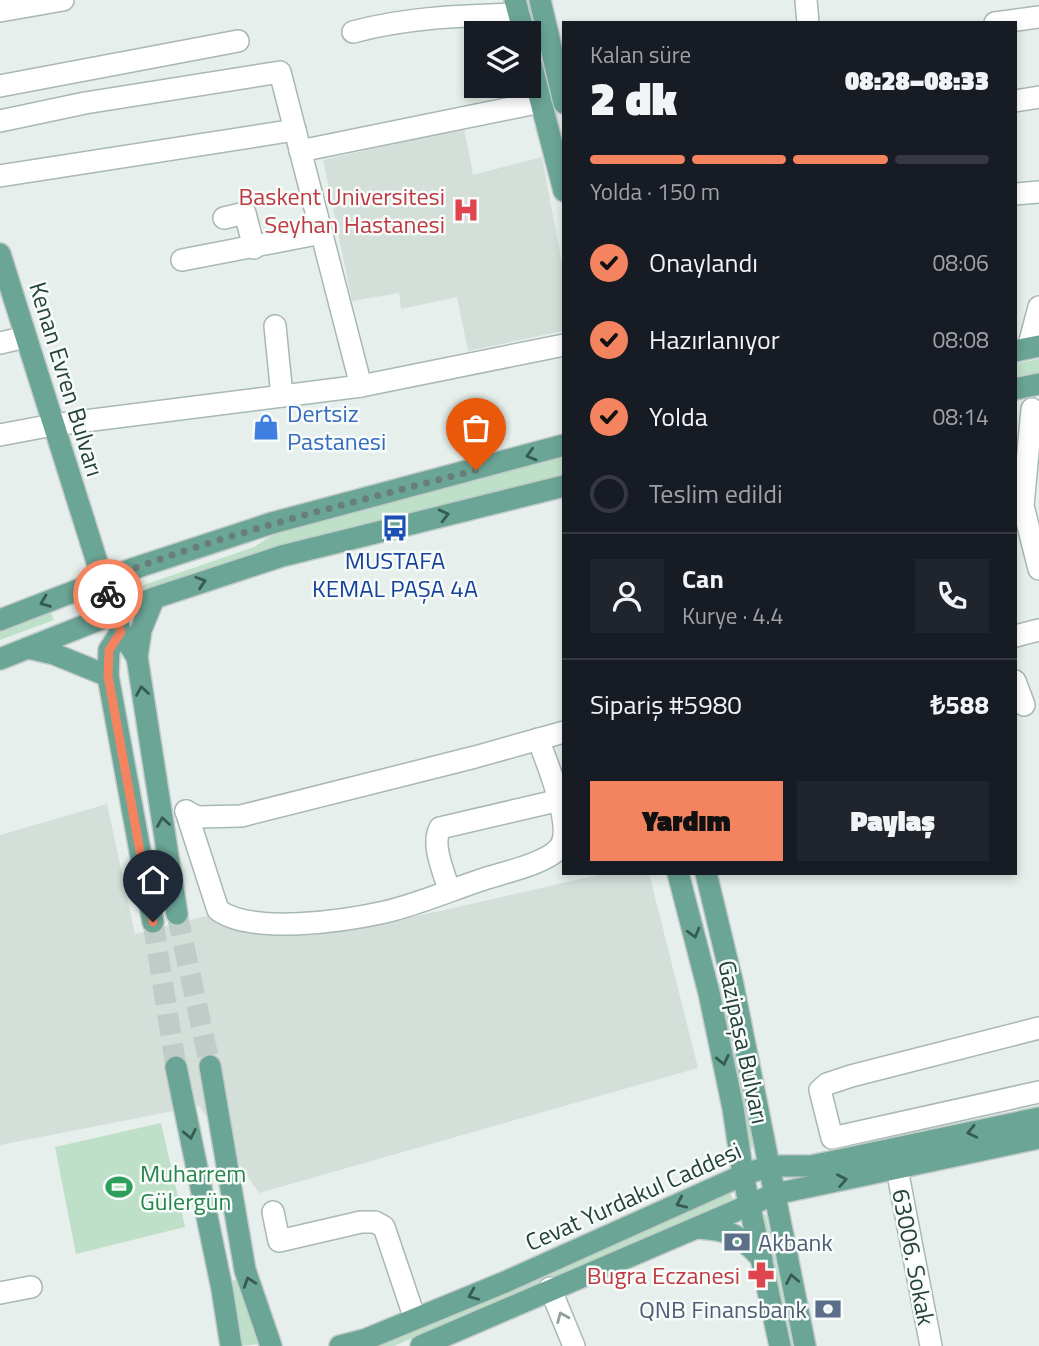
<!DOCTYPE html>
<html lang="tr">
<head>
<meta charset="utf-8">
<style>
	:root { --surface:#171b24; --page:#20242c; --text:#f1f3f6; --muted:#9ea1a6; --line:#363941; --accent:#f4845f }
	body { margin:0; font-family:"Titillium Web",sans-serif; background:var(--page); color:var(--text); height:100vh; display:flex; flex-direction:column; font-size:26px; white-space:nowrap }
	* { box-sizing:border-box; margin:0 }
	p { font-size:23px; color:var(--muted) }
	.icon { flex:none; width:38px; height:38px; fill:none; stroke:currentColor; stroke-width:2; stroke-linecap:round; stroke-linejoin:round }
	.map { position:relative; flex:1; overflow:hidden }
	.side { position:absolute; left:562px; top:21px; width:455px; height:854px; display:flex; flex-direction:column; background:var(--surface); border-radius:0px; box-shadow:0 4px 10px #0003 }
	.side>* { flex:none }
	.controls { position:absolute; left:464px; top:21px; display:grid; gap:14px }
	.controls a { display:grid; place-items:center; width:77px; height:77px; border-radius:0px; background:var(--surface); box-shadow:0 4px 10px #0003; font-size:35px }
	.pin { position:absolute; display:grid; place-items:center; width:60px; height:60px; color:#fff; margin:-72px -30px; border-radius:50% 50% 50% 0; rotate:-45deg; box-shadow:0 0 7px #0007 }
	.pin .icon { rotate:45deg }
	.courier { position:absolute; display:grid; place-items:center; width:70px; height:70px; margin:-35px; border:5px solid #f4845f; border-radius:50%; background:#fff; color:#222; box-shadow:0 2px 9px #0007 }
	.headline em { font-style:normal; font-weight:800 }
	.headline div { display:flex; flex-direction:column-reverse }
	.headline { display:flex; align-items:center; justify-content:space-between; height:119px; padding:0 28px }
	h1 { font-size:46px; font-weight:800; line-height:52px }
	.bar { display:grid; grid-template-columns:repeat(4,1fr); gap:10px 7px; align-content:center; height:84px; padding:0 28px }
	.bar i { height:9px; border-radius:5px; background:var(--line) }
	.bar .current { background:var(--accent) }
	.bar p { grid-column:span 4 }
	.line { display:flex; align-items:center; gap:18px; padding:0 28px; border-top:2px solid var(--line) }
	.line div { flex:1 }
	.round { display:grid; place-items:center; flex:none; width:74px; height:74px; border-radius:0px; background:var(--page) }
	ol { padding:0 28px; list-style:none }
	li { display:flex; align-items:center; gap:21px; height:77px }
	li p { margin-inline-start:auto }
	li .icon { padding:7px; border-radius:50%; background:var(--accent); color:#111; stroke-width:4 }
	li:last-child { color:var(--muted) }
	li i { width:38px; height:38px; border:4px solid var(--line); border-radius:50% }
	.action { display:flex; gap:14px; margin-top:auto; padding:14px 28px }
	.action a { flex:1; height:80px; border-radius:0px; background:var(--accent); color:#111; font-size:28px; font-weight:800; line-height:80px; text-align:center }
	.action a+a { background:var(--page); color:var(--text) }
	.map>svg:first-child { display:block }
	.built { fill:#d4dfda }
	.green { fill:#bfe0c8 }
	.lines { fill:none; stroke-linecap:round; stroke-linejoin:round }
	.major-tunnel { stroke:#bfccc8; stroke-width:21; stroke-dasharray:21 10; stroke-linecap:butt }
	.minor-casing { stroke:#a8b8b2; stroke-width:24 }
	.major-casing { stroke:#c2cac8; stroke-width:24 }
	.minor { stroke:#fff; stroke-width:21 }
	.major { stroke:#6aa596; stroke-width:21 }
	.oneway { stroke:#365b51 }
	.oneway2 { stroke:#92a09c }
	.done { stroke:#687f78; stroke-width:7; stroke-dasharray:0 12.6 }
	.route { stroke:#f4845f; stroke-width:9 }
	.labels { text-anchor:middle; dominant-baseline:central; stroke-width:5; stroke-linejoin:round; paint-order:stroke }
	.health-label { font-size:24px; fill:#be3a42; stroke:#f7fbf9; text-anchor:end }
	.street-label { font-size:24px; fill:#24423a; stroke:#f7fbf9 }
	.shop-label { font-size:24px; fill:#366cbe; stroke:#f7fbf9; text-anchor:start }
	.transit-label { font-size:24px; fill:#164399; stroke:#f7fbf9 }
	.leisure-label { font-size:24px; fill:#27864d; stroke:#f7fbf9; text-anchor:start }
	.service-label { font-size:24px; fill:#4e5e75; stroke:#f7fbf9; text-anchor:start }
</style>
</head>
<body>
<div class="map">
<svg width="1039" height="1346" viewBox="0 0 1039 1346">
	<rect width="100%" height="100%" fill="#e6efeb"/>
	<g class="built">
		<path d="M464,128L473,175L542,157L563,269V331L468,351L457,297L401,309L399,293L352,301L323,160Z"/>
		<path d="M107,804L135,934L210,915L348,929L436,912L606,873H649L698,1068L259,1193L199,1106L0,1145V835Z"/>
	</g>
	<g class="green">
		<path d="M526,0H530L563,140V149Z"/>
		<path d="M1039,359V372L1015,377V364Z"/>
		<path d="M563,457V475C420,510 275,542 136,593L135,588L254,547L276,533Z"/>
		<path d="M50,611L54,620L0,640V630Z"/>
		<path d="M721,982L756,1146L748,1149L715,984Z"/>
		<path d="M161,1123L185,1227L76,1254L55,1147Z"/>
		<path d="M730,1193L733,1199L394,1346H377Z"/>
		<path d="M766,1215L793,1346H788L760,1216Z"/>
		<path d="M233,1280H237L261,1344L237,1346Z"/>
	</g>
	<g class="lines">
		<g class="major-tunnel">
			<path d="M177,914L210,1066"/>
			<path d="M153,922L176,1067"/>
		</g>
		<g class="minor-casing">
			<g id="minor">
				<path d="M806,0L808,23"/>
				<path d="M0,11L63,0"/>
				<path d="M995,23L1039,17"/>
				<path d="M353,32C408,17 462,16 519,14"/>
				<path d="M0,86L238,41"/>
				<path d="M1015,101L1039,97"/>
				<path d="M0,121L85,103L280,72L361,386"/>
				<path d="M300,151L541,102"/>
				<path d="M0,176L295,130"/>
				<path d="M1015,194L1039,192"/>
				<path d="M224,218L245,213L254,248"/>
				<path d="M182,260L322,233"/>
				<path d="M275,326L282,396"/>
				<path d="M0,343L26,337"/>
				<path d="M1028,348L1039,307"/>
				<path d="M1032,409L1023,506L1039,569"/>
				<path d="M0,435L53,425L361,386L564,345"/>
				<path d="M1015,636L1039,630"/>
				<path d="M1015,681L1024,705"/>
				<path d="M186,811L218,910C253,935 344,921 385,912C419,904 453,889 487,878C506,872 548,863 560,847C574,827 546,760 538,739"/>
				<path d="M186,811L197,817L241,816L475,757L564,732"/>
				<path d="M449,890C444,872 431,845 440,828L560,800"/>
				<path d="M1039,1028L851,1076L827,1084L820,1090L832,1138L1039,1092"/>
				<path d="M897,1169L931,1346"/>
				<path d="M273,1212L279,1241L361,1222H375L384,1227L415,1319"/>
				<path d="M550,1288L574,1346"/>
				<path d="M0,1293L31,1287"/>
			</g>
		</g>
		<g class="major-casing">
			<g id="major">
				<path d="M515,0L524,33"/>
				<path d="M540,0L564,103"/>
				<path d="M528,52L564,191"/>
				<path d="M0,254L103,581L121,632L137,657L177,914"/>
				<path d="M1015,351L1039,346"/>
				<path d="M1015,389L1039,384"/>
				<path d="M0,620L132,569L272,523L564,445"/>
				<path d="M121,632L109,650L108,676L153,922"/>
				<path d="M28,648L54,654L108,676"/>
				<path d="M137,657L141,630L154,598"/>
				<path d="M0,659L154,598L282,556L564,486"/>
				<path d="M678,873L709,993L733,1108L743,1175L780,1346"/>
				<path d="M706,873L733,985L805,1346"/>
				<path d="M210,1066L245,1270L271,1346"/>
				<path d="M176,1067L222,1289L231,1346"/>
				<path d="M698,1228C731,1230 740,1235 762,1259"/>
				<path d="M340,1346L364,1340L505,1282L743,1175L770,1166H811L1039,1118"/>
				<path d="M421,1346L775,1194L1039,1138"/>
			</g>
		</g>
		<use href="#minor" class="minor"/>
		<use href="#major" class="major"/>
	</g>
	<defs><path id="oneway-chevron" d="M-2-3.5L2.5 0L-2 3.5" fill="none" stroke-width="1.6" stroke-linecap="round" stroke-linejoin="round" transform="scale(1.75)"/></defs>
	<g class="oneway">
		<use href="#oneway-chevron" transform="translate(531 455) rotate(164)"/>
		<use href="#oneway-chevron" transform="translate(444 515) rotate(-14)"/>
		<use href="#oneway-chevron" transform="translate(201 582) rotate(-18)"/>
		<use href="#oneway-chevron" transform="translate(45 602) rotate(159)"/>
		<use href="#oneway-chevron" transform="translate(142 691) rotate(-99)"/>
		<use href="#oneway-chevron" transform="translate(163 822) rotate(-99)"/>
		<use href="#oneway-chevron" transform="translate(694 933) rotate(75)"/>
		<use href="#oneway-chevron" transform="translate(723 1060) rotate(78)"/>
		<use href="#oneway-chevron" transform="translate(972 1132) rotate(168)"/>
		<use href="#oneway-chevron" transform="translate(190 1134) rotate(78)"/>
		<use href="#oneway-chevron" transform="translate(842 1180) rotate(-11)"/>
		<use href="#oneway-chevron" transform="translate(681 1203) rotate(156)"/>
		<use href="#oneway-chevron" transform="translate(792 1279) rotate(-101)"/>
		<use href="#oneway-chevron" transform="translate(249 1282) rotate(-109)"/>
		<use href="#oneway-chevron" transform="translate(473 1295) rotate(157)"/>
	</g>
	<use class="oneway2" href="#oneway-chevron" transform="translate(562 1317) rotate(-113)"/>
	<g class="lines">
		<path class="done" d="M108,594L103,580C224,533 351,503 476,470"/>
		<path class="route" d="M108,594L121,632L109,650L108,676L153,922"/>
	</g>
	<defs>
		<g id="hospital-bare" transform="scale(2.1)"><path d="M-5-5h3v3.5h4V-5h3V5h-3V1.5h-4V5h-3Z" fill="#e0444e" stroke="#f7fbf9" stroke-width="2.5" paint-order="stroke"/></g>
		<g id="shop-bare" transform="scale(2.1)"><path d="M-5-2.5h2.3a2.7 3.5 0 0 1 5.4 0H5L5.5 6h-11ZM-1.5-2.5h3a1.5 2.3 0 0 0-3 0Z" fill="#3f7fe0" stroke="#f7fbf9" stroke-width="2.5" paint-order="stroke"/></g>
		<g id="bus-bare" transform="scale(2.1)"><path d="M-5-6H5V4H4V6H2V4H-2V6H-4V4H-5ZM-3.5-4V0h7V-4ZM-3.5 1.2v1.5H-2V1.2ZM2 1.2v1.5H3.5V1.2Z" fill="#1a4fb4" stroke="#f7fbf9" stroke-width="2.5" paint-order="stroke"/></g>
		<g id="stadium-bare" transform="scale(2.1)"><path d="M0-5a6.5 5 0 1 0 0 10a6.5 5 0 1 0 0-10ZM-3.5-1.8h7v3.6h-7Z" fill="#2e9e5b" stroke="#f7fbf9" stroke-width="2.5" paint-order="stroke"/></g>
		<g id="bank-bare" transform="scale(2.1)"><path d="M-6-4H6V4H-6ZM0-2.3a2.3 2.3 0 1 0 0 4.6a2.3 2.3 0 1 0 0-4.6Z" fill="#5c6f8a" stroke="#f7fbf9" stroke-width="2.5" paint-order="stroke"/></g>
		<g id="pharmacy-bare" transform="scale(2.1)"><path d="M-2-6h4v4h4v4h-4v4h-4v-4h-4v-4h4Z" fill="#e0444e" stroke="#f7fbf9" stroke-width="2.5" paint-order="stroke"/></g>
	</defs>
	<g fill-rule="evenodd">
		<use href="#hospital-bare" x="466" y="210"/>
		<use href="#shop-bare" x="266" y="427"/>
		<use href="#bus-bare" x="395" y="528"/>
		<use href="#stadium-bare" x="119" y="1187"/>
		<use href="#bank-bare" x="737" y="1242"/>
		<use href="#pharmacy-bare" x="761" y="1275"/>
		<use href="#bank-bare" x="828" y="1309"/>
	</g>
	<g class="labels">
		<g class="health-label">
			<text x="445" y="196">Baskent Universitesi<tspan x="445" dy="28">Seyhan Hastanesi</tspan></text>
			<text x="740" y="1275">Bugra Eczanesi</text>
		</g>
		<g class="street-label">
			<text transform="translate(67 379) rotate(73)">Kenan Evren Bulvarı</text>
			<text transform="translate(744 1042) rotate(78)">Gazipaşa Bulvarı</text>
			<text transform="translate(633 1196) rotate(-24)">Cevat Yurdakul Caddesi</text>
			<text transform="translate(914 1257) rotate(79)">63006. Sokak</text>
		</g>
		<g class="shop-label">
			<text x="287" y="413">Dertsiz<tspan x="287" dy="28">Pastanesi</tspan></text>
		</g>
		<g class="transit-label">
			<text x="395" y="560">MUSTAFA<tspan x="395" dy="28">KEMAL PAŞA 4A</tspan></text>
		</g>
		<g class="leisure-label">
			<text x="140" y="1173">Muharrem<tspan x="140" dy="28">Gülergün</tspan></text>
		</g>
		<g class="service-label">
			<text x="758" y="1242">Akbank</text>
			<text x="807" y="1309" text-anchor="end">QNB Finansbank</text>
		</g>
	</g>
</svg>
<div class="controls">
<a><svg class="icon" aria-label="layers" viewBox="0 0 24 24"><path d="M12 4l9 5-9 5-9-5zM3 14l9 5 9-5"/></svg></a>
</div>
<div class="pin" style="left:476px;top:470px;background:#ea580c"><svg class="icon" aria-label="bag" viewBox="0 0 24 24"><path d="M5 8h14l-1 12H6zM9 8a3 3 0 0 1 6 0"/></svg></div>
<div class="pin" style="left:153px;top:922px;background:#1f2937"><svg class="icon" aria-label="home" viewBox="0 0 24 24"><path d="M3 11l9-7 9 7M6 9v11h12V9"/></svg></div>
<div class="courier" style="left:108px;top:594px"><svg class="icon" aria-label="bike" viewBox="0 0 24 24"><circle cx="6" cy="16" r="4"/><circle cx="18" cy="16" r="4"/><path d="M6 16l4-8h5l3 8M10 8l3 8H6M13 5h3"/></svg></div>
<section class="side">
<div class="headline"><div><h1>2 dk</h1><p>Kalan süre</p></div><em>08:28–08:33</em></div>
<div class="bar"><i class="current"></i><i class="current"></i><i class="current"></i><i></i><p>Yolda · 150 m</p></div>
<ol>
<li><svg class="icon" aria-label="check" viewBox="0 0 24 24"><path d="M5 12l5 5 9-10"/></svg>Onaylandı<p>08:06</p></li>
<li><svg class="icon" aria-label="check" viewBox="0 0 24 24"><path d="M5 12l5 5 9-10"/></svg>Hazırlanıyor<p>08:08</p></li>
<li><svg class="icon" aria-label="check" viewBox="0 0 24 24"><path d="M5 12l5 5 9-10"/></svg>Yolda<p>08:14</p></li>
<li><i></i>Teslim edildi</li>
</ol>
<div class="line" style="height:126px"><a class="round"><svg class="icon" aria-label="person" viewBox="0 0 24 24"><circle cx="12" cy="8" r="4"/><path d="M4 21q1-7 8-7t8 7"/></svg></a><div><b>Can</b><p>Kurye · 4.4</p></div><a class="round"><svg class="icon" aria-label="phone" viewBox="0 0 24 24"><path d="M5 4h4l2 5-3 2q2 4 5 5l2-3 5 2v4C11 20 4 13 5 4z"/></svg></a></div>
<div class="line" style="height:91px"><div>Sipariş #5980</div><b>₺588</b></div>
<div class="action"><a>Yardım</a><a>Paylaş</a></div>
</section>
</div>
</body>
</html>
